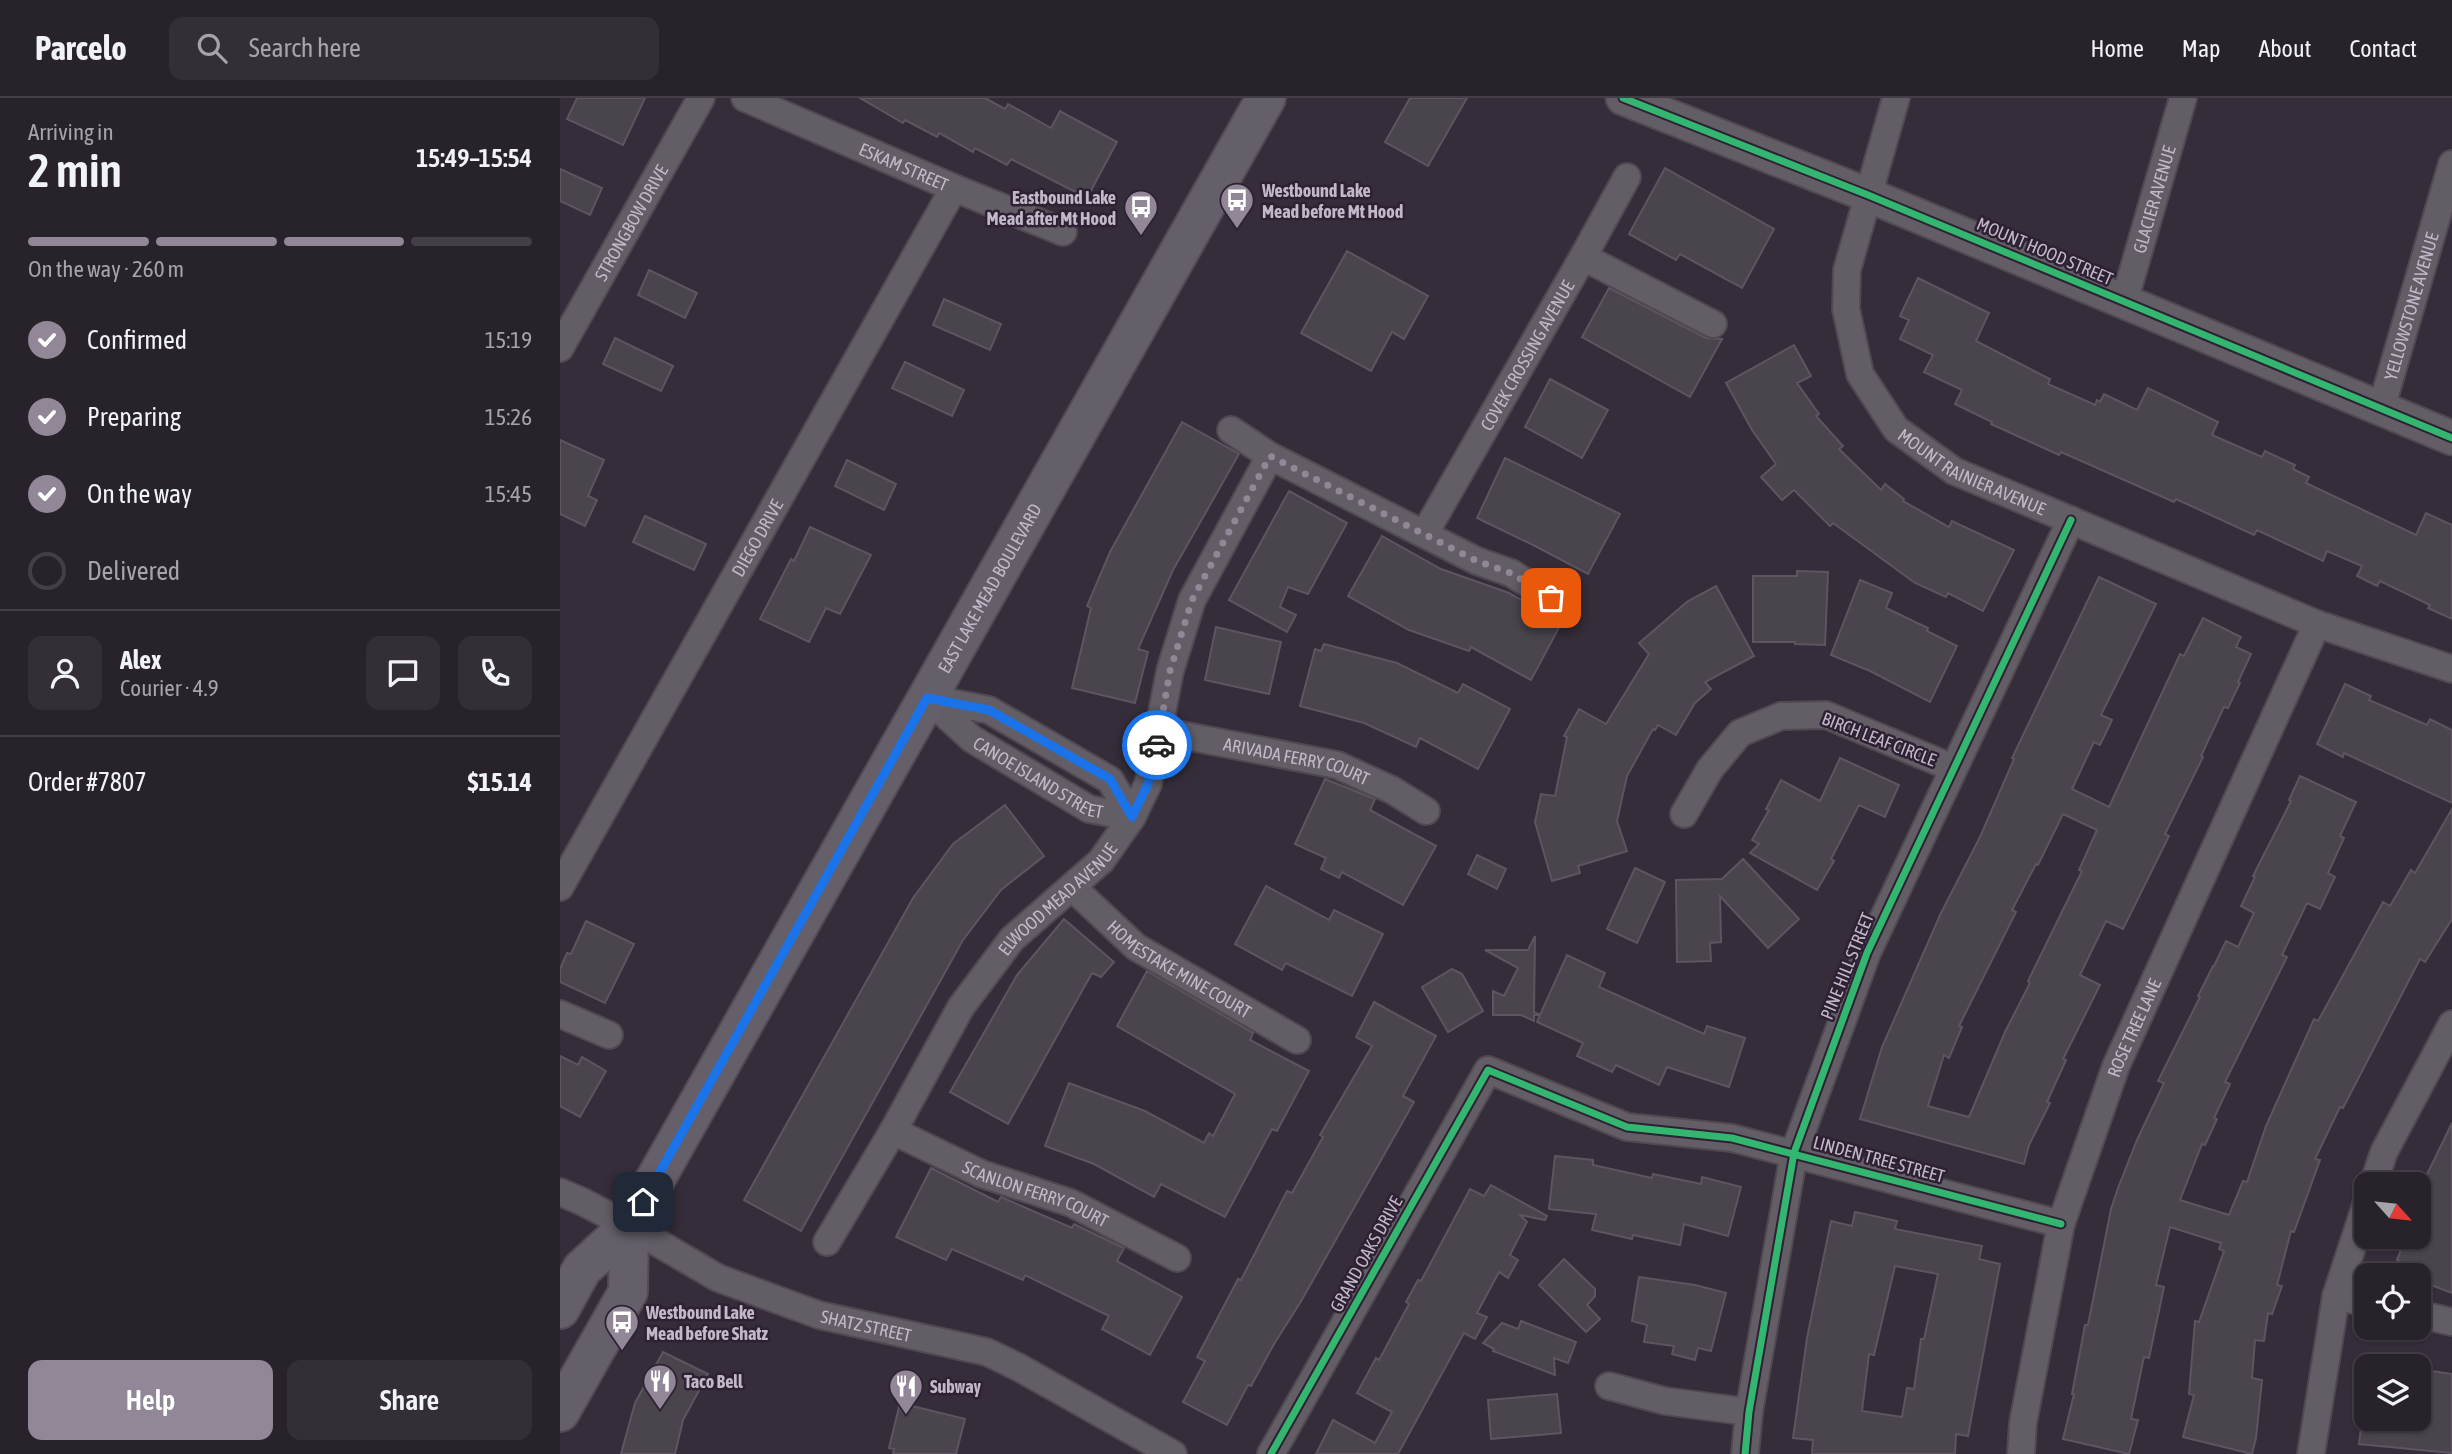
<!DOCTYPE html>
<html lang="en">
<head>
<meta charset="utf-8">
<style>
	:root { --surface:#28222b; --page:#342f37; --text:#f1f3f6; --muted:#a5a4a9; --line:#443f47; --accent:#918796 }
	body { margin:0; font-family:"Asap Condensed",sans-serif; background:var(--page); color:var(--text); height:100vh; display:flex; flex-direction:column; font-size:26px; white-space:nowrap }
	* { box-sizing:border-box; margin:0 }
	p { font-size:23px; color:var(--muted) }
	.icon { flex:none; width:38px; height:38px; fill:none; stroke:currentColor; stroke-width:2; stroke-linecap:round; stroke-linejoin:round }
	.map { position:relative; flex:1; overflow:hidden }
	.sheet { display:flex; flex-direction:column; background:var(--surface); width:560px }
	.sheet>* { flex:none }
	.needle { width:46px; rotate:117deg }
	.buttons { position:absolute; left:1794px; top:1074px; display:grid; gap:14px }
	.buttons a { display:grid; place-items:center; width:77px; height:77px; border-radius:14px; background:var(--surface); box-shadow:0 2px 5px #0004,0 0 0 2px var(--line); font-size:35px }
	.pin { position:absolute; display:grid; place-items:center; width:60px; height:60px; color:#fff; margin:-30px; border-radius:14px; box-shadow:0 4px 10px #0006 }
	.courier { position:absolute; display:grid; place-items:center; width:70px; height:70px; margin:-35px; border:5px solid #1a73e8; border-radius:50%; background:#fff; color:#222; box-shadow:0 2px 9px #0007 }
	.summary em { font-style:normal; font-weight:600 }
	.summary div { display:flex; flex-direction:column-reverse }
	.summary { display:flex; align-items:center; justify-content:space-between; height:119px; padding:0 28px }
	h1 { font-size:46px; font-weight:600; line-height:52px }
	.bar { display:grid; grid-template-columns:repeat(4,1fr); gap:10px 7px; align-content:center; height:84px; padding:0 28px }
	.bar i { height:9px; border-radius:5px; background:var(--line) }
	.bar .on { background:var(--accent) }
	.bar p { grid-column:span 4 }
	.line { display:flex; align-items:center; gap:18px; padding:0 28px; border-top:2px solid var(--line) }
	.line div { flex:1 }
	.round { display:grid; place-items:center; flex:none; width:74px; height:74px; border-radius:14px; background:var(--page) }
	ol { padding:0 28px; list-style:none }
	li { display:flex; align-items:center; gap:21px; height:77px }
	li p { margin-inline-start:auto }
	li .icon { padding:7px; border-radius:50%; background:var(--accent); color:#fff; stroke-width:4 }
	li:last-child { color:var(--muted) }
	li i { width:38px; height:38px; border:4px solid var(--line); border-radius:50% }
	.button { display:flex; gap:14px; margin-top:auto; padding:14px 28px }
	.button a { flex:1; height:80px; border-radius:14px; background:var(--accent); color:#fff; font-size:28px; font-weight:600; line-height:80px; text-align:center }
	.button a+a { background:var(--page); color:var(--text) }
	header { display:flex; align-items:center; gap:42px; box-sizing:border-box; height:98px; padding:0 35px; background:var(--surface); border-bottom:2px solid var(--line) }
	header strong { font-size:33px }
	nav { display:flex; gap:38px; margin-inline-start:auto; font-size:24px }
	.search { width:490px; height:63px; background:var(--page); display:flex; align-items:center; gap:18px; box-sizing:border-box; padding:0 24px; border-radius:14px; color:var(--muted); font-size:26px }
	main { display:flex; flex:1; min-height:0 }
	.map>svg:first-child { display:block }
	.building { fill:#4a444d; stroke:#5d5560; stroke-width:2; fill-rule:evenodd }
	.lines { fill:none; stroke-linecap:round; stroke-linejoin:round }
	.minor-casing { stroke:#4f4952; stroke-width:30 }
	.tertiary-casing { stroke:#4f4952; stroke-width:37 }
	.primary-casing { stroke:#524b55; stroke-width:42 }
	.minor { stroke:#635d66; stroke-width:26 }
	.tertiary { stroke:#635d66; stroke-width:33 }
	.primary { stroke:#655f69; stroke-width:38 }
	.cycleway-casing { stroke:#2d2133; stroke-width:11 }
	.cycleway { stroke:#33b770; stroke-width:7 }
	.done { stroke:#918796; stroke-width:7; stroke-dasharray:0 12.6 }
	.route { stroke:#1a73e8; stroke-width:9 }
	.labels { text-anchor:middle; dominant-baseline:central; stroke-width:5; stroke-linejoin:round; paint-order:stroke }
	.street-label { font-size:18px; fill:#c3b8c8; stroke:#2d2133 }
	.poi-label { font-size:18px; font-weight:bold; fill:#c3b8c8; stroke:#2d2133; text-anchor:start }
</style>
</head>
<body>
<header>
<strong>Parcelo</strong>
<div class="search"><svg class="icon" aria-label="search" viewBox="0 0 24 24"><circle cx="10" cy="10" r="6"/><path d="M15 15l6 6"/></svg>Search here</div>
<nav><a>Home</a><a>Map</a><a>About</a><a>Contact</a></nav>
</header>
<main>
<section class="sheet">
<div class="summary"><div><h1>2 min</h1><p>Arriving in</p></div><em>15:49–15:54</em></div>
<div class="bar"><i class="on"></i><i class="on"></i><i class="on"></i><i></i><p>On the way · 260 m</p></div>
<ol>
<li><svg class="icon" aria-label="check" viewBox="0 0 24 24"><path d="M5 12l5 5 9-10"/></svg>Confirmed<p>15:19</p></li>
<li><svg class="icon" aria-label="check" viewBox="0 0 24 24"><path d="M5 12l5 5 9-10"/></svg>Preparing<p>15:26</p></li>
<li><svg class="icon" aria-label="check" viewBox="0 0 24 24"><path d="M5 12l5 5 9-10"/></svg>On the way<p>15:45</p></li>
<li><i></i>Delivered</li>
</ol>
<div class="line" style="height:126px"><a class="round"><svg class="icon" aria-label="person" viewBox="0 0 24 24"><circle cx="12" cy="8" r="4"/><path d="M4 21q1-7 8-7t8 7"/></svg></a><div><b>Alex</b><p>Courier · 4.9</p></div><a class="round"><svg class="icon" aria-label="chat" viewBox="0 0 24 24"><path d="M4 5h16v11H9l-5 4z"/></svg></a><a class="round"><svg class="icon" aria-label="phone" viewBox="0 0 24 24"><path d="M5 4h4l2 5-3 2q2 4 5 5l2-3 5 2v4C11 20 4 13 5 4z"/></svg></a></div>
<div class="line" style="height:91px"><div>Order #7807</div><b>$15.14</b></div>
<div class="button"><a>Help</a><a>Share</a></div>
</section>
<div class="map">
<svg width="1892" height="1356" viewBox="0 0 1892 1356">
	<rect width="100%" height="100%" fill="#352d39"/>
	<g class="building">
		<path d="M17,0H85L63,47L7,21Z"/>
		<path d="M300,0H425L445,11L448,6L491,30L500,13L557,44L527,100L451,61L447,67L415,50L413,54L379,35L377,39L345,22L343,25Z"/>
		<path d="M850,0H907L868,68L825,44Z"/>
		<path d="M1105,70L1214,131L1182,190L1120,156L1116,162L1069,136Z"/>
		<path d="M0,71L42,90L30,117L0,103Z"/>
		<path d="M787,153L868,198L844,241L832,234L811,273L741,235Z"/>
		<path d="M89,172L137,195L125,220L78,197Z"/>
		<path d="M1358,180L1429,215L1416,243L1490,281L1488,286L1535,307L1537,302L1540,304L1544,296L1577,312L1588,290L1658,324L1652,337L1702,359L1705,353L1735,367L1733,371L1749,379L1746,385L1856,437L1866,415L1892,427V521L1868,510L1870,507L1820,483L1817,488L1797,478L1802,468L1767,453L1763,463L1697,432L1694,437L1616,401L1614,404L1501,354L1499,357L1431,326L1432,324L1395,306L1402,292L1364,274L1373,257L1340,241L1349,222L1340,218Z"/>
		<path d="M1049,190L1146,240L1162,241L1130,299L1022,239Z"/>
		<path d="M384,201L441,226L430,252L373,227Z"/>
		<path d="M55,240L113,268L101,293L43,266Z"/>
		<path d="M1234,247L1251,278L1237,285L1259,316L1256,318L1283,348L1279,351L1321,392L1325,386L1344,401L1343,403L1389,429L1392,423L1454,452L1423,513L1388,495L1386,499L1355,485L1273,425L1270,428L1234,392L1222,402L1201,379L1216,366L1192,332L1166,285Z"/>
		<path d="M345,264L404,292L392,318L332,290Z"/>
		<path d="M990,281L1048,312L1022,360L965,329Z"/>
		<path d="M622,324L679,356L613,472L578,551L588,554L575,605L512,590L531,510L527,508L550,454Z"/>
		<path d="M0,342L44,362L28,398L37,402L25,428L0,416Z"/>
		<path d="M945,360L1060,416L1028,476L977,449L917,420Z"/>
		<path d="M287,362L336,386L324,412L275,388Z"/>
		<path d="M729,393L787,425L748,496L728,489L720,509L736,517L727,534L669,502Z"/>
		<path d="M85,418L146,446L134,472L73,444Z"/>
		<path d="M250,429L311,457L280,516L266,510L249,544L200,521L231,461L234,463Z"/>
		<path d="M822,438L881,471L949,495L1002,524L971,582L911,549L909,553L849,532L788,498Z"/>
		<path d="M1237,473L1268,474L1265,547L1235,546V544H1193V478H1237Z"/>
		<path d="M1539,479L1596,506L1541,617L1552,622L1540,647L1534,644L1512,691L1549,709L1620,556L1624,558L1643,520L1681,539L1676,549L1691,556L1678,584L1680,585L1668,610L1664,609L1641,658L1643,659L1605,736L1609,738L1563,831L1546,823L1520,877L1540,887L1503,961L1506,962L1487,1004L1490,1005L1469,1047L1464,1066L1300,1021L1322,949L1381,815L1420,739L1454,661L1452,660ZM1503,716L1537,732L1519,772L1522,773L1468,883L1470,885L1445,934L1409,1019L1368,1008L1384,957L1389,960L1402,929L1399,928L1456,814L1452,812L1476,766L1478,767Z"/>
		<path d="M1300,482L1332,495L1326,510L1368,530L1367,533L1397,548L1370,604L1310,573L1271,557Z"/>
		<path d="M1156,488L1194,558L1145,584L1151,591L1135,605L1116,637L1098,627L1095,632L1093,631L1067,678L1057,723L1067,753L1018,768L1020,775L992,783L975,724L981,696L995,698L1007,639L1004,638L1019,611L1046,626L1089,556L1079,545L1128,503Z"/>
		<path d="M656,529L721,544L709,596L645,582Z"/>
		<path d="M764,546L837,565L898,595L903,586L950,611L918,671L860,640L856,649L804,625L740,608L755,551L761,553Z"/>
		<path d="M1785,586L1811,598L1809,602L1867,627L1870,621L1892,632V705L1784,655L1783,659L1757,646Z"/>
		<path d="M1280,660L1339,687L1325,719L1299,707L1271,761L1274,763L1257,792L1190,755L1199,746L1192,742L1209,712L1206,711L1221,682L1260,703Z"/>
		<path d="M1740,678L1796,704L1780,738L1784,740L1768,775L1775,779L1760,811L1747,805L1722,857L1727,859L1665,984L1670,986L1654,1020L1657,1021L1645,1047L1642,1046L1620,1102L1669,1117L1683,1083L1687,1084L1706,1028L1754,921L1758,923L1823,804L1830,808L1851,772L1855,775L1892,711V821L1865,864L1860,861L1783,1010L1780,1009L1755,1061L1760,1062L1734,1134L1731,1133L1717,1187L1722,1188L1712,1216L1708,1215L1704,1243L1695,1242L1692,1280L1702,1282L1696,1340L1692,1356L1623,1339L1634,1297L1629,1296L1635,1223L1639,1224L1664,1153L1659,1151L1661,1145L1610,1129L1596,1187L1604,1189L1589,1260L1584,1259L1571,1321L1578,1322L1569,1356L1503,1341L1514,1296H1512L1525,1227H1528L1551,1111L1558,1090L1577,1042L1604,985L1598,983L1640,899L1638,898L1653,868H1654L1666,843L1678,849L1694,815L1681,808L1695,779L1693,778L1731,703L1729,702Z"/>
		<path d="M765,681L815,701L810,712L876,748L843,807L782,774L779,780L761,771L766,760L735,746Z"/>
		<path d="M445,707L484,758L441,792L403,842L241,1133L184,1102L353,800L393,746Z"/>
		<path d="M917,757L946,771L937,791L908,776Z"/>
		<path d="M1183,761L1239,821L1208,850L1160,798L1161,844L1150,845L1151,863L1117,864L1116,782L1162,781Z"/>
		<path d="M1075,770L1105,784L1077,845L1047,831Z"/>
		<path d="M706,788L769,822L774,812L823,836L792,898L726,865L722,872L675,846Z"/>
		<path d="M504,821L554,864L541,879L532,875L448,1026L390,994L457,877Z"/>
		<path d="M26,823L74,846L45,905L0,884V871L7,855L11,856Z"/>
		<path d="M975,838L974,914L980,917L1007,857L1045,875L1039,889L1144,936L1147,928L1185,940L1169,989L1107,969L1099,987L1056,967L1052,974L1017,958L1023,945L977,924L980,917H974V923L961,917H933V893L944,898L958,870L925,852H968Z"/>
		<path d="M892,871L902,876L923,913L888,934L862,889Z"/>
		<path d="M587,873L693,935L690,942L749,973L717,1033L712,1031L665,1119L601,1086L594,1099L534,1066L485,1048L509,985L585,1013L644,1045L649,1035L653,1038L675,996L557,928Z"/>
		<path d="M814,904L876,938L843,998L854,1004L740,1205L714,1246L691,1288L688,1287L667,1327L623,1304L645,1263L637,1259L678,1181L681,1182L727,1093L732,1095L763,1039L760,1037L812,948L796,939Z"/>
		<path d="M0,958L18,967L22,959L46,973L20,1019L0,1008Z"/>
		<path d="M1892,1025V1195L1858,1182V1178L1848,1177L1852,1168L1837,1162L1846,1139H1858V1095Z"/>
		<path d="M995,1058L1033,1062V1067L1092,1080L1093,1076L1141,1086L1142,1079L1181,1089L1168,1138L1124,1126L1120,1147L1073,1137L1072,1141L1032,1132L1036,1116L989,1111Z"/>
		<path d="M371,1070L438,1104L441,1099L512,1130L514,1126L551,1144L564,1150L557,1163L622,1199L590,1257L542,1231L549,1218L465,1177L463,1182L392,1151L386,1162L336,1139Z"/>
		<path d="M931,1087L987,1118L985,1122L960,1117L967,1124L950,1157L958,1162L948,1180L939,1174L917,1215L927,1219L915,1241L904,1235L838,1356H756L773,1322L815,1345L832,1314L797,1295L816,1260L819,1262L849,1206L846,1204L858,1182L861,1183L910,1091L924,1098Z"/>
		<path d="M1295,1114L1337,1123L1335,1131L1422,1148L1419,1161L1440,1166L1408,1338L1396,1336L1395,1356H1252L1253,1342L1233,1340L1247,1240L1271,1123L1292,1128ZM1335,1168L1378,1176L1364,1241H1361L1354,1291L1347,1290L1342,1319L1302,1313L1309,1256L1314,1257Z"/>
		<path d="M1004,1161L1035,1191V1198L1027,1207L1040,1221L1026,1234L979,1187Z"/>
		<path d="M1079,1179L1135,1187L1166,1195L1151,1253L1138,1250L1135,1262L1112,1256L1114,1248L1084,1244L1087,1227L1072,1223Z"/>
		<path d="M961,1223L1016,1244L1008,1265L994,1260L995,1277L933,1253L934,1251L923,1245L942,1225L958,1231Z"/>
		<path d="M103,1254L148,1276L123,1322L115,1356H61L75,1305Z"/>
		<path d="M1858,1271L1892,1276V1355L1799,1346L1802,1321H1858Z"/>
		<path d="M997,1296L1001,1335L931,1341L928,1302Z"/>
		<path d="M340,1305L405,1321L396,1356H333L334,1351L329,1350Z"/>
	</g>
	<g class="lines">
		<g class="minor-casing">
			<g id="minor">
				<path id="s1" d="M185,0L394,90L503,134"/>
				<path id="s2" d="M1336,0L1287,172L1286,211L1300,276L1336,331L1394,373L1757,526L1892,571"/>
				<path d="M1023,159L1153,226"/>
				<path id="s3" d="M1564,204L1623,0"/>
				<path id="s4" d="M0,250L141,0"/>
				<path id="s5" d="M1821,311L1892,66"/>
				<path d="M671,332L710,358L917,463L951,475L991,500"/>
				<path id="s6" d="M865,435L1023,159L1067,79"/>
				<path d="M367,600L429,612L550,682L572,719"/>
				<path id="s7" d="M367,600L412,641L529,711L572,719"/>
				<path id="s8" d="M600,633L777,667L832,692L866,713"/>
				<path d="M1124,716L1150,671L1180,635L1221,618L1266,617L1393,670"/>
				<path id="s9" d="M0,789L394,90"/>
				<path id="s10" d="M512,789L576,849L737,942"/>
				<path d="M0,916L49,937"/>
				<path id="s11" d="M333,1033L422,1076L511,1105L617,1160"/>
				<path d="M1813,1087L1824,1054L1892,926"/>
				<path id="s12" d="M0,1094L23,1104L69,1128L158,1180L259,1217L427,1254L460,1270L613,1356"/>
				<path id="s13" d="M267,1144L333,1033L401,909L452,841L541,763L572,719L588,686L610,573L632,502L710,358"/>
				<path d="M1776,1198L1806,1205"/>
				<path d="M1858,1216L1892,1224"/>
				<path d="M1049,1288L1105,1303L1189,1314"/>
				<path d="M711,1356L928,972L1067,1029L1172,1040L1501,1126"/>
				<path d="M1185,1356L1189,1314L1234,1055L1307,855L1511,422"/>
				<path id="s14" d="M1461,1356L1463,1325L1501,1126L1556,968L1757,526"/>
				<path d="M1751,1356L1776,1198L1806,1107"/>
			</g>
		</g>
		<g class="tertiary-casing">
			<path id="tertiary" d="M1063,0L1308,97L1892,340"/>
		</g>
		<g class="primary-casing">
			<g id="primary">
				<path id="s15" d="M0,1211L22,1171L69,1128L706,0"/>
				<path d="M0,1314L68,1194L69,1128"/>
			</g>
		</g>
		<use href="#minor" class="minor"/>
		<use href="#tertiary" class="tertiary"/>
		<use href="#primary" class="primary"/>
		<g class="cycleway-casing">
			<g id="cycleway">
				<path d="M1063,0L1308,97L1892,340"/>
				<path d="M711,1356L928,972L1067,1029L1172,1040L1501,1126"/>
				<path d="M1185,1356L1189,1314L1234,1055L1307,855L1511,422"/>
			</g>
		</g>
		<use href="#cycleway" class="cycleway"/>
	</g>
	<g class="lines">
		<path class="done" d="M597,647L610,573L632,502L710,358L917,463L951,475L991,500"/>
		<path class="route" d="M83,1104L367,600L429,612L550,681L572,719L588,686L597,647"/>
	</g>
	<defs>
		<g id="bus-pin" transform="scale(1.75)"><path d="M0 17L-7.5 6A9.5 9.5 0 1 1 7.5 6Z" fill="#918796" stroke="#2d2133"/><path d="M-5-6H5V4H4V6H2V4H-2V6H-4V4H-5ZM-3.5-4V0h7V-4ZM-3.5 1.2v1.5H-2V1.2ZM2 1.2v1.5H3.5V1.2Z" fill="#fff"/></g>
		<g id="restaurant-pin" transform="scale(1.75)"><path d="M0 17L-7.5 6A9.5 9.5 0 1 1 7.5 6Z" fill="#918796" stroke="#2d2133"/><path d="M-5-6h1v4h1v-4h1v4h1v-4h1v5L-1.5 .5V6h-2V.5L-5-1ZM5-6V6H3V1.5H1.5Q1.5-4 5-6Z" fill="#fff"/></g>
	</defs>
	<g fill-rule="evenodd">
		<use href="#bus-pin" x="677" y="102"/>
		<use href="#bus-pin" x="581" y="109"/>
		<use href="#bus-pin" x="62" y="1224"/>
		<use href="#restaurant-pin" x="100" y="1283"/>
		<use href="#restaurant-pin" x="346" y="1288"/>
	</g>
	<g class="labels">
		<g class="street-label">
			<text stroke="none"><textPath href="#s1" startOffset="173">ESKAM STREET</textPath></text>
			<text stroke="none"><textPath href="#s3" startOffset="107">GLACIER AVENUE</textPath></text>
			<text stroke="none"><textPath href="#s4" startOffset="144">STRONGBOW DRIVE</textPath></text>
			<text transform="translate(1485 153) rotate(23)">MOUNT HOOD STREET</text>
			<text stroke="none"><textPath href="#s5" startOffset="107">YELLOWSTONE AVENUE</textPath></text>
			<text stroke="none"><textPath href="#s6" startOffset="205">COVEK CROSSING AVENUE</textPath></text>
			<text stroke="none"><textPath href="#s2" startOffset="438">MOUNT RAINIER AVENUE</textPath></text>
			<text stroke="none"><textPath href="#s9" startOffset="401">DIEGO DRIVE</textPath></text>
			<text stroke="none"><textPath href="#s15" startOffset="842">EAST LAKE MEAD BOULEVARD</textPath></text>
			<text transform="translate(1319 641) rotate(21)">BIRCH LEAF CIRCLE</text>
			<text stroke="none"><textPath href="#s8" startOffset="140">ARIVADA FERRY COURT</textPath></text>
			<text stroke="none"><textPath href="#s7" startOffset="138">CANOE ISLAND STREET</textPath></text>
			<text stroke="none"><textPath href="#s13" startOffset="416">ELWOOD MEAD AVENUE</textPath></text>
			<text transform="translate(1287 868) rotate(-68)">PINE HILL STREET</text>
			<text stroke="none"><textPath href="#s10" startOffset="136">HOMESTAKE MINE COURT</textPath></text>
			<text stroke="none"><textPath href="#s14" startOffset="443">ROSE TREE LANE</textPath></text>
			<text transform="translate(1319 1061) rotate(15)">LINDEN TREE STREET</text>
			<text stroke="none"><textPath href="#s11" startOffset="156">SCANLON FERRY COURT</textPath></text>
			<text transform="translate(806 1156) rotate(-61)">GRAND OAKS DRIVE</text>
			<text stroke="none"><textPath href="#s12" startOffset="336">SHATZ STREET</textPath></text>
		</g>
		<g class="poi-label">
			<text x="702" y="92">Westbound Lake<tspan x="702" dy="21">Mead before Mt Hood</tspan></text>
			<text x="556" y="99" text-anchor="end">Eastbound Lake<tspan x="556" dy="21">Mead after Mt Hood</tspan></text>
			<text x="86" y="1214">Westbound Lake<tspan x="86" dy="21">Mead before Shatz</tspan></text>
			<text x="124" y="1283">Taco Bell</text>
			<text x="370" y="1288">Subway</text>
		</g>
	</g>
</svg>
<div class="buttons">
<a><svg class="needle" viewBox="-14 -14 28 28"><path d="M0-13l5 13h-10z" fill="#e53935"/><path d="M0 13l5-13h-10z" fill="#a5a4a9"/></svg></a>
<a><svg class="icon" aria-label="locate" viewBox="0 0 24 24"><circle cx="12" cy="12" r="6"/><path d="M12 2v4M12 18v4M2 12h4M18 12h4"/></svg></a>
<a><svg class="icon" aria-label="layers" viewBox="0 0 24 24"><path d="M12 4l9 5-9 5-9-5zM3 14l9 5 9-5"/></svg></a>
</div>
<div class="pin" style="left:991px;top:500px;background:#ea580c"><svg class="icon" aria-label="bag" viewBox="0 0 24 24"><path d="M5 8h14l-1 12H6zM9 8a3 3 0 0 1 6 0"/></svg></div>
<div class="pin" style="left:83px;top:1104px;background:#1f2937"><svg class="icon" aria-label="home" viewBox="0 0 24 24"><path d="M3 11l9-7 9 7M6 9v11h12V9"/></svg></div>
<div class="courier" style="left:597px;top:647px"><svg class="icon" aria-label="car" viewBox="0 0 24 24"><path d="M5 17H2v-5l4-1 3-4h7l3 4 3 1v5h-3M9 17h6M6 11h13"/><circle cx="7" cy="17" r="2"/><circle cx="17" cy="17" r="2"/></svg></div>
</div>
</main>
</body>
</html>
